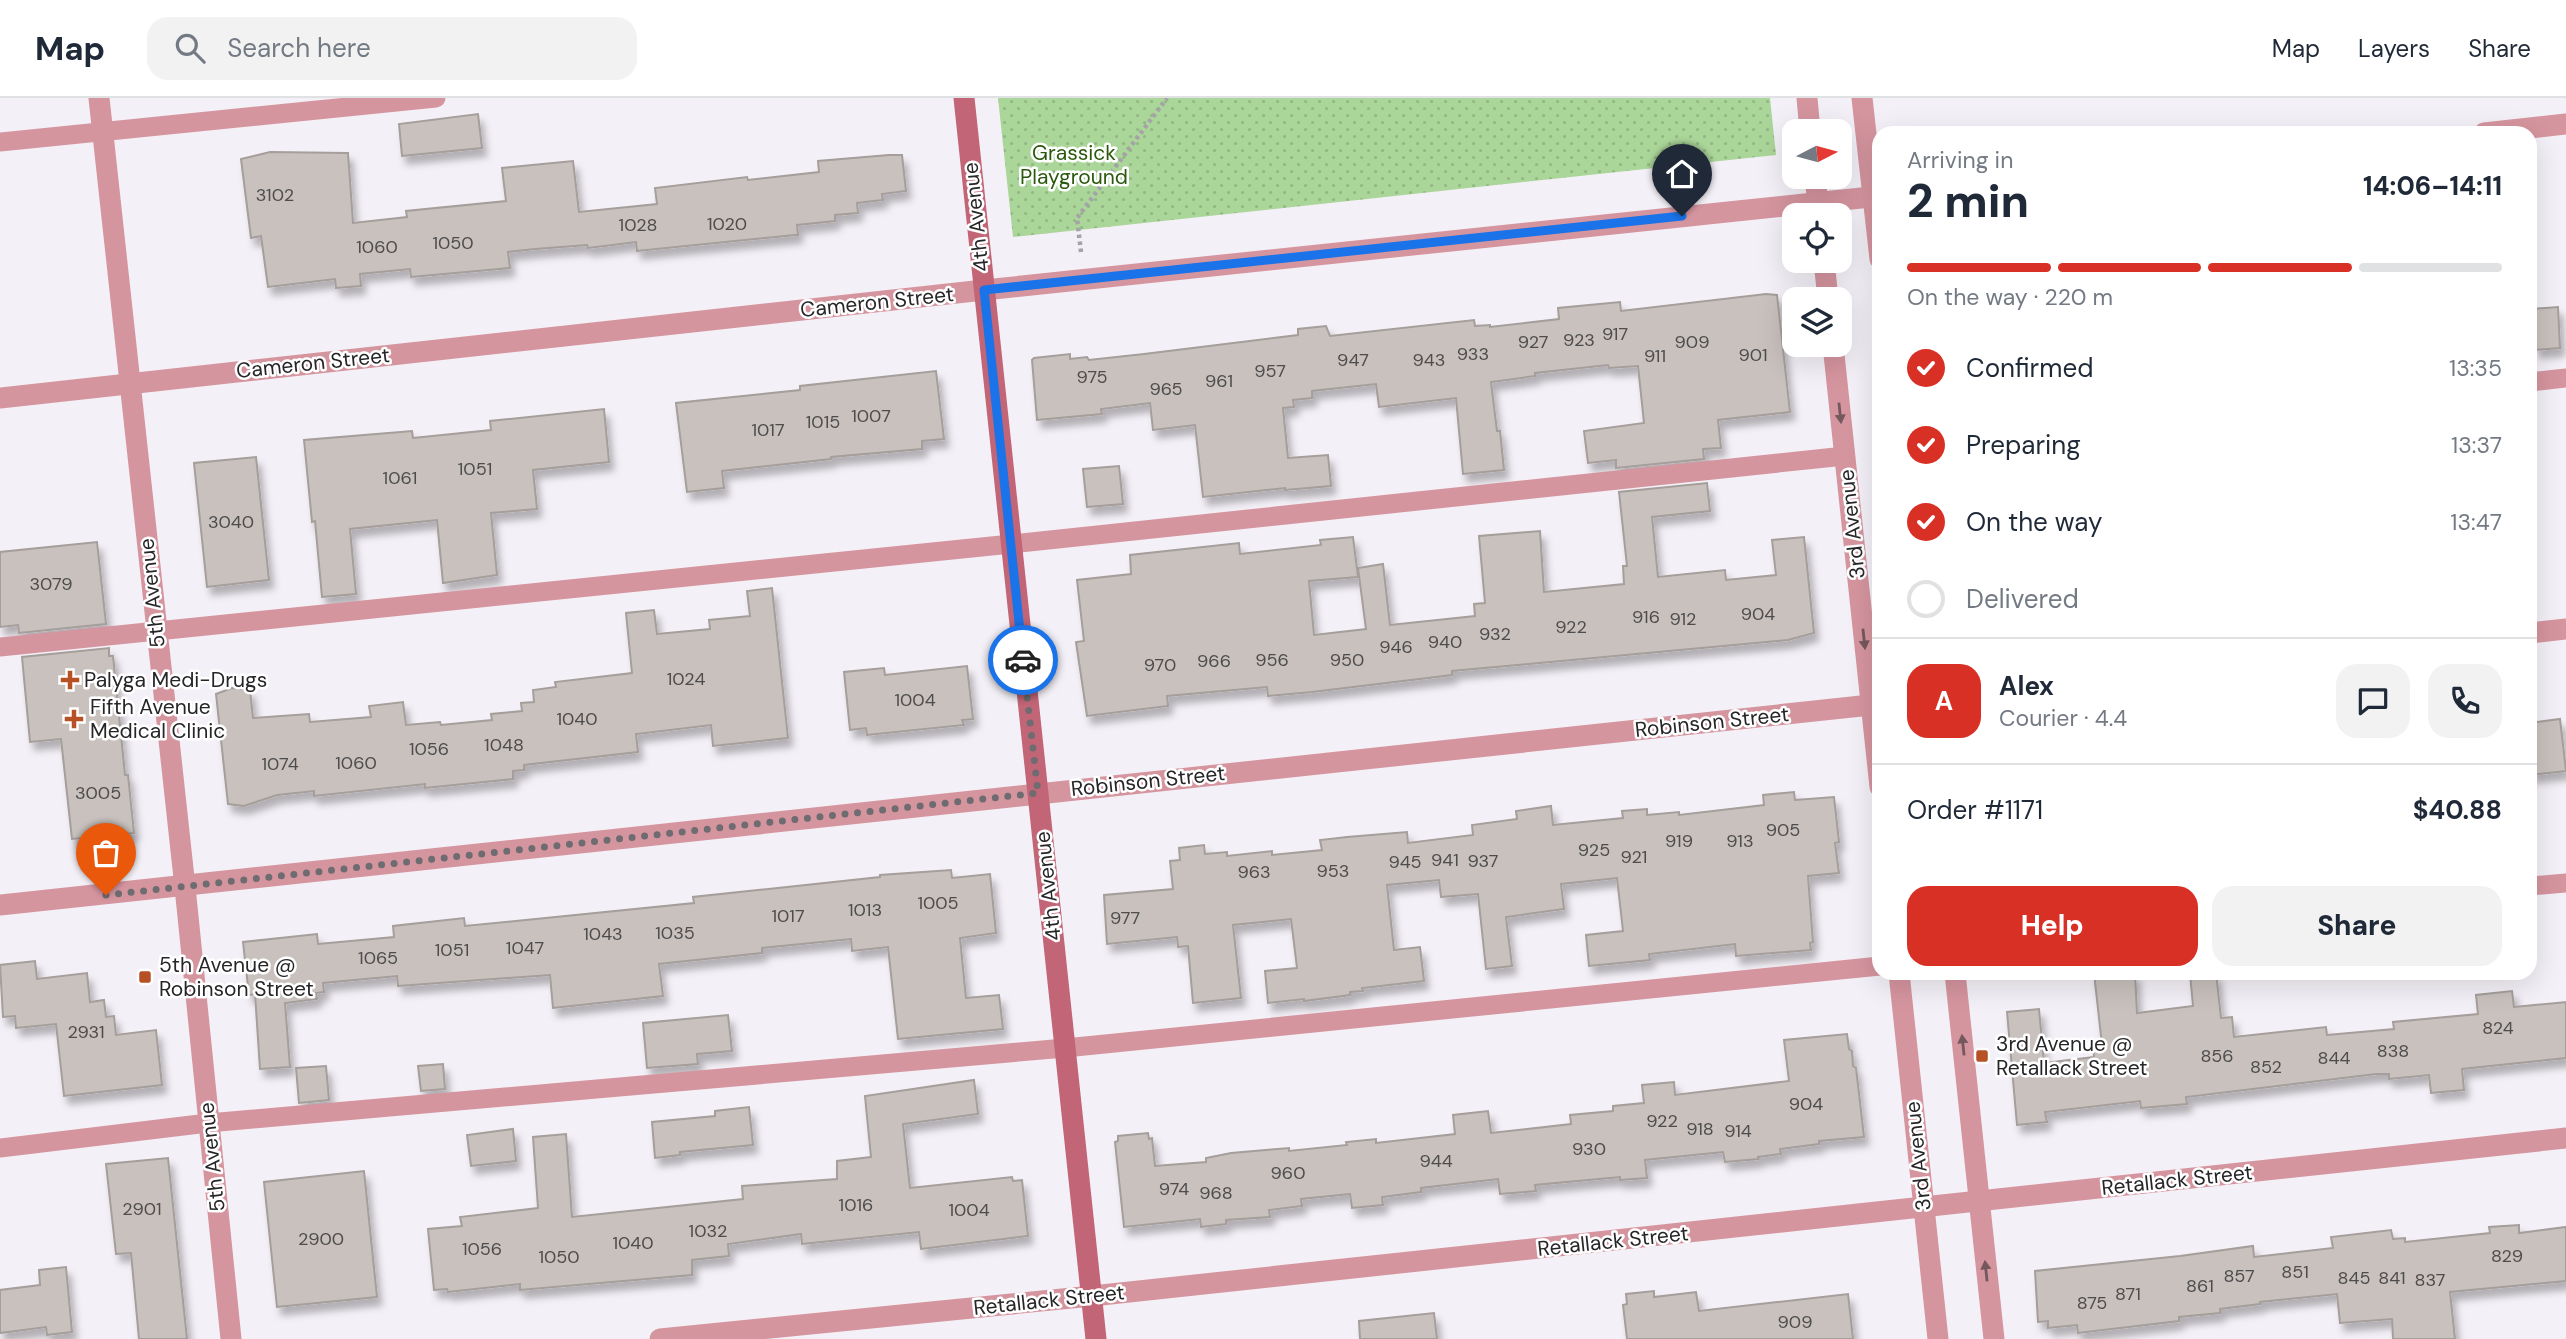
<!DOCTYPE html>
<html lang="en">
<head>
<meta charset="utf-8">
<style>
	:root { --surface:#fff; --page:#f2f2f3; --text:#1f2937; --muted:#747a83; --line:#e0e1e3; --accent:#d93025 }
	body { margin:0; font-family:"DM Sans",sans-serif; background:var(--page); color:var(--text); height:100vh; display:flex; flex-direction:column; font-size:26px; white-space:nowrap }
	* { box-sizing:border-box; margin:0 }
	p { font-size:23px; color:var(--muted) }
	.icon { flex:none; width:38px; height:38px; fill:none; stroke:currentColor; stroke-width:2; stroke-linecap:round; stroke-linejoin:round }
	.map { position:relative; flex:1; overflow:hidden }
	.sheet { position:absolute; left:1872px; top:28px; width:665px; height:854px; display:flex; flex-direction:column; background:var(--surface); border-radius:21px; box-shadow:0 7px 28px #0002 }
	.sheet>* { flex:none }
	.needle { width:46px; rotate:84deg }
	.fabs { position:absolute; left:1782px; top:21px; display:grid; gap:14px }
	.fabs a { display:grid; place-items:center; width:70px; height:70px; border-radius:14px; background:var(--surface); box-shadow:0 7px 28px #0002; font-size:35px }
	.pin { position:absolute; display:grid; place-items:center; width:60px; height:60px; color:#fff; margin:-72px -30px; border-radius:50% 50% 50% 0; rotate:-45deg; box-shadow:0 0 7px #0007 }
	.pin .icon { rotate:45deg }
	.courier { position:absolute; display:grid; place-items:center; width:70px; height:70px; margin:-35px; border:5px solid #1a73e8; border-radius:50%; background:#fff; color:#222; box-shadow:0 2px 9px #0007 }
	.summary em { font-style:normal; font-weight:800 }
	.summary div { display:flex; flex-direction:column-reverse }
	.summary { display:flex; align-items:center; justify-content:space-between; height:119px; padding:0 35px }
	h1 { font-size:46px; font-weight:800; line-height:52px }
	.bar { display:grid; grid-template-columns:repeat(4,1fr); gap:10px 7px; align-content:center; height:84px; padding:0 35px }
	.bar i { height:9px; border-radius:5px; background:var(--line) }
	.bar .current { background:var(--accent) }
	.bar p { grid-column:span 4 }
	.line { display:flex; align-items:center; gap:18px; padding:0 35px; border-top:2px solid var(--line) }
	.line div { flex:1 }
	.round { display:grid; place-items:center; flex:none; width:74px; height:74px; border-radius:21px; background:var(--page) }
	ol { padding:0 35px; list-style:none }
	li { display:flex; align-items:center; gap:21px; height:77px }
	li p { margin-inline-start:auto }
	li .icon { padding:7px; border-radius:50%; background:var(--accent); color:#fff; stroke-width:4 }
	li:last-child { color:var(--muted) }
	li i { width:38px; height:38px; border:4px solid var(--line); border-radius:50% }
	.primary-button { display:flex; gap:14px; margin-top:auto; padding:14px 35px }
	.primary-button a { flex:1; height:80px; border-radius:21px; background:var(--accent); color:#fff; font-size:28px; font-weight:800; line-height:80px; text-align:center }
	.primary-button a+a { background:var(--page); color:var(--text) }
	header { display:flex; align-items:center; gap:42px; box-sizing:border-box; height:98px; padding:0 35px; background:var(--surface); border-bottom:2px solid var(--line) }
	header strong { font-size:33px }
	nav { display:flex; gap:38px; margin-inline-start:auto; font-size:24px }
	.search { width:490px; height:63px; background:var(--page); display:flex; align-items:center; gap:18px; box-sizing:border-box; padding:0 24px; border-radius:21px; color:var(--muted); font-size:26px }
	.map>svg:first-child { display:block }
	.park { fill:url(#park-dots) }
	.building { fill:#c8c1bd; stroke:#a59e9b; stroke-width:2; filter:url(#shadow) }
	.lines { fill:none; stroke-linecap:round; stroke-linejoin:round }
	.path { stroke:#a5a2a8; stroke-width:4.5; stroke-dasharray:3.5 3.5; stroke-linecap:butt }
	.lane { stroke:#d5959f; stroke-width:19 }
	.street { stroke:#d5959f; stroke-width:21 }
	.secondary { stroke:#c16577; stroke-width:21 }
	.oneway { fill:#75575e }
	.done { stroke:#6e6c70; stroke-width:7; stroke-dasharray:0 12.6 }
	.route { stroke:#1a73e8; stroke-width:9 }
	.poi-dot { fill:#b65025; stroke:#fff; stroke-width:2.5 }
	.labels { text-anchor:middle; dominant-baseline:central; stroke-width:5; stroke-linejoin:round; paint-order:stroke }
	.number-label { font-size:18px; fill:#4e4c4d }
	.park-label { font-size:21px; fill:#2a590d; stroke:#fff }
	.street-label { font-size:21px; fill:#262528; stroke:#fff }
	.poi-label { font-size:21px; fill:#262528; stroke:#fff; text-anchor:start }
</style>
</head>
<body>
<header>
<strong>Map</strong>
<div class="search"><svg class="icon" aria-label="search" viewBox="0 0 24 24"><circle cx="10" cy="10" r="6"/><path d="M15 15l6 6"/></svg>Search here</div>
<nav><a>Map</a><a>Layers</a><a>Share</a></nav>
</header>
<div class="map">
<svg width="2566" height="1241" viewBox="0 0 2566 1241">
	<defs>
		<pattern id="park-dots" width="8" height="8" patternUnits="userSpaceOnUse" patternTransform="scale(1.75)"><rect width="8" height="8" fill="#abd699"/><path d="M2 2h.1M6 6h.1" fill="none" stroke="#93b884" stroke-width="1.8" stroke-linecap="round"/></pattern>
		<filter id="shadow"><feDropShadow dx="4.5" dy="8" stdDeviation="3.5" flood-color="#0004"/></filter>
	</defs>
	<rect width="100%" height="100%" fill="#f4f0f7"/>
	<path class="park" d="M998,0H1770L1776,57L1013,139Z"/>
	<g class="building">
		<path d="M478,16L482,50L402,58L399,26Z"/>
		<path d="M270,54L348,55L353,125L407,119L406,113L506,103L502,70L573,63L579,114L657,106L655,90L747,79L748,82L819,74L818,63L889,57H902L906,93L882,96L883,102L857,105L858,115L835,117V123L797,127L798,137H795L637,153L636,144L588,150L587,147L535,151L508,154L510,170L411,179L410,171L360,176L361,188L336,190L335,181L268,189L261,138L251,140L241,61Z"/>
		<path d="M1766,196L1777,197L1790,314L1718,322L1721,350L1703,351L1704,361L1616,370V362L1588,365L1584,333L1644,325L1638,268L1609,270L1608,267L1535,275V278L1491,284L1497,333H1500L1504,372L1463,376L1456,300L1379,309L1376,286L1312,293V300L1293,302L1294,309L1283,310L1288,360L1328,357L1331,388L1285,392V390L1203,399L1195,327L1153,332L1150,305L1101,311L1102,316L1037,322L1032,262L1034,260L1070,256V261L1087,259L1089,262L1144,256L1298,237V231L1326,228L1330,238L1474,222L1475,228L1490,227V229L1559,221L1558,210L1620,204L1621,213Z"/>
		<path d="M2558,209L2560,250L2535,252L2532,211Z"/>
		<path d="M936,273L944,341L922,343V351L831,359V361L722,373L724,390L687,394L676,305L800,292V288Z"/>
		<path d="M604,311L609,364L533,372L537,411L491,415L497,477L443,485L437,422L350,431L356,496L322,499L315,423L312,424L304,342L412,333L413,340L491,332L490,323Z"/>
		<path d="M256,359L269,482L207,489L194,365Z"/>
		<path d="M1119,368L1123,406L1087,409L1083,371Z"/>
		<path d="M1707,385L1710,413L1652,419L1658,479L1725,472L1726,482L1776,477L1772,442L1804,439L1814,535L1788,542L1452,573V577L1312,594L1268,598L1267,589L1167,598L1168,608L1087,618L1076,544L1084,543L1077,482L1131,476L1130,457L1239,445L1240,456L1321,447L1320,442L1353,439L1358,479L1309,483L1314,537L1366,531L1358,470L1383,466L1390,527L1475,518L1474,506L1485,505L1479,438L1540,433L1544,494L1624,486L1623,468H1627L1619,394Z"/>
		<path d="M97,444L106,526L19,535L18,527L0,529V454Z"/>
		<path d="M772,490L788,640L713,648L711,627L636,636L638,654L524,667V672L513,673V681L425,690V686L314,698V693L277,697L244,708L228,706L216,596L232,590L250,592L253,620L309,616L310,624L371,619L369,608L403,604L406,627L440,624L441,627L492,622L491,616L522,613L521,605L534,604L533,592L556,589L555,584L632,575L626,515L654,512L657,536L710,531L709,522L750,518L747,493Z"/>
		<path d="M109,550V558H113L125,677H128L134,735L72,741L61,641L30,644L22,559Z"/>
		<path d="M967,568L973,621L962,622L964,627L867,637L866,630L850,632L844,574L884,570L885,577Z"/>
		<path d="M2560,621L2566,673L2530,677V625Z"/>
		<path d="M1794,694L1795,702L1834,699L1839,744L1835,745L1839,775L1808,778L1813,844L1810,845L1811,852L1736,858L1735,846L1649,856L1650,862L1589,868L1586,837L1623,833L1617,780L1561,786L1564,811L1506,819L1512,868L1486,871L1478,796L1441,799L1439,782L1387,787L1394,852L1420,849L1424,883L1362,890L1363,893L1350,894V897L1304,903V901L1268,905L1265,873L1297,870L1291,821L1233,827L1241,900L1193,905L1188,848L1178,849L1177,839L1107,846L1104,797L1173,791L1170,763L1180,762L1179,750L1204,747L1205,756L1227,754V758L1272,753V757L1322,752L1320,742L1347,739L1407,734L1408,745L1473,737L1472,727L1517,721L1516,713L1551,708L1553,727L1623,720L1622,713L1647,711V717L1679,714V717L1764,707L1763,697Z"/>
		<path d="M951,772L952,780L990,776L996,835L960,840L966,900L999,897L1003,931L898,941L888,849L852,853L851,841L762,850V855L659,866L663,898L553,910L550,877L398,888L397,878L323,885L324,894L316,895L317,901L285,905L290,969L260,971L255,896L249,897L243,844L317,836L318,846L394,839L393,828L464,820L465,828L694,805L693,799L880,779V777Z"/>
		<path d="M35,863L37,881L87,875L90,904L104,902L106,919L114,918L116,937L156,932L162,987L64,998L56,926L16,930L15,918L3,919L0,867Z"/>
		<path d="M2094,875H2135L2137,915L2193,908L2190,875H2216L2221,920L2232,919L2234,939L2326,929L2327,937L2394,931L2393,924L2478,916L2476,897L2512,893L2514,909L2566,904V960L2462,971L2464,992L2431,995L2429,977L2389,981V976H2376L2186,999L2187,1006L2141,1010L2140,1003L2045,1014L2047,1024L2017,1027L2007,914L2039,911L2044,965L2094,959L2093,948L2102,947Z"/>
		<path d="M728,917L732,953L697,956L698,966L647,970L643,925Z"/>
		<path d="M1847,936L1849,951L1852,953L1853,968L1856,970L1864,1039L1819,1043V1046L1780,1051L1781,1056L1758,1059V1061L1725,1064L1723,1054L1645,1062L1647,1080L1620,1082V1079L1535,1087L1536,1093L1500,1096L1498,1081L1421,1090V1094L1382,1099L1383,1107L1352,1110L1350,1096L1301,1101L1302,1108L1269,1112L1270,1119L1226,1122V1126L1201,1129L1200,1121L1124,1129L1115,1044L1118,1043V1038L1148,1035L1149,1041L1152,1040L1155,1068L1206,1064V1060L1231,1055L1289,1050V1053L1347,1047L1346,1044L1376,1041V1045L1455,1036L1453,1017L1488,1013L1491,1035L1571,1026L1570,1017L1613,1013V1008L1644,1005L1642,987L1674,984L1675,997L1789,983L1784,942Z"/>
		<path d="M443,966L445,991L421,993L418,968Z"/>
		<path d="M326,968L329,1002L299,1005L296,970Z"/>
		<path d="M974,982L978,1016L903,1026L910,1090L1012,1079L1013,1083L1022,1082L1028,1138L921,1151L919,1134L802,1146L801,1136L728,1146L729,1158L692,1162V1177L520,1192V1186L448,1194L447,1191L434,1192L428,1131L462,1128L460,1119L538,1110L533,1039L566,1036L572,1119L743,1101L742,1088L837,1081V1063L871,1059L865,998Z"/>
		<path d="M749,1009L753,1047L680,1054V1057L655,1060L652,1024L715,1018V1013Z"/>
		<path d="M513,1031L516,1063L471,1068L467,1037Z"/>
		<path d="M168,1060L187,1241H139L131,1155L116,1156L106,1066Z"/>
		<path d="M364,1073L377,1199L277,1209L264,1084Z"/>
		<path d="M2519,1127V1135L2566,1129V1183L2450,1194L2455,1241H2393L2392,1221L2340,1225L2337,1196L2260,1204V1206L2220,1211V1215L2179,1219V1223L2078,1235L2077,1227L2048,1230V1223L2038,1224L2035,1173L2180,1158L2253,1148L2254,1159L2333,1150L2331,1139L2391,1132L2393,1141L2405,1140V1144L2490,1135L2489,1129Z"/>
		<path d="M66,1169L72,1234L47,1237L46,1229L0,1235V1192L40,1187L39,1172Z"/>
		<path d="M1654,1193V1199L1696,1194L1699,1213L1848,1196L1853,1241H1627L1623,1207L1627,1206L1626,1196Z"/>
		<path d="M1434,1215L1437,1241H1360L1359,1223Z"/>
	</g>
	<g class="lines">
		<path class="path" d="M1081,154L1077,120L1167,0"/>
		<g class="lane">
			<path d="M0,44L436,0"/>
			<path d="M2530,284L2566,280"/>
			<path d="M0,549L1011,446L1845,358"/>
			<path d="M2530,788L2566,785"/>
			<path d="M0,1050L208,1025L1065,950L1880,868"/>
		</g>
		<g class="street">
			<path d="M99,0L185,789L231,1241"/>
			<path d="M1807,0L1810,33"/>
			<path d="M1862,0L1880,161"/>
			<path d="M2484,35L2566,26"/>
			<path d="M1815,79L1819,115"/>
			<path d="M1824,163L1828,201"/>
			<path d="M1833,247L1880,689"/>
			<path d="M0,300L984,192L1880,98"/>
			<path d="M2530,535L2566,531"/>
			<path d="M0,807L1880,606"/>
			<path d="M1899,875L1938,1241"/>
			<path d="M1955,875L1994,1241"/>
			<path d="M660,1241L1092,1198L2566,1040"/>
		</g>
		<path class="secondary" d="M964,0L1096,1241"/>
	</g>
	<defs><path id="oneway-solid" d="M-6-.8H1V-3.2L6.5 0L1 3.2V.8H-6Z" transform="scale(1.75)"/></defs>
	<g class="oneway">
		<use href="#oneway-solid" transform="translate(1840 315) rotate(84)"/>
		<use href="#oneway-solid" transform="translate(1864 541) rotate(84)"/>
		<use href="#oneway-solid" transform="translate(1963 947) rotate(-96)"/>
		<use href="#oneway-solid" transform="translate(1986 1173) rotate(-96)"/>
	</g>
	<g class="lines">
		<path class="done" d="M106,797L1038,695L1023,562"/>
		<path class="route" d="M1023,562L984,192L1682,118"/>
	</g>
	<g class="poi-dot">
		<path d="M66.5 571.5h7v7h7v7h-7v7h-7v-7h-7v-7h7z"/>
		<path d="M70.5 610.5h7v7h7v7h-7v7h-7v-7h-7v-7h7z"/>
		<rect x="138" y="872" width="14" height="14" rx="3.5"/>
		<rect x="1975" y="951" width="14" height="14" rx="3.5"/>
	</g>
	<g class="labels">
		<g class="number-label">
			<text x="275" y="97">3102</text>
			<text x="727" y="126">1020</text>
			<text x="638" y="127">1028</text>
			<text x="453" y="145">1050</text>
			<text x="377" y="149">1060</text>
			<text x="1615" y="236">917</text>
			<text x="1579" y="242">923</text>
			<text x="1533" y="244">927</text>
			<text x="1692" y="244">909</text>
			<text x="1473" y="256">933</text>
			<text x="1753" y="257">901</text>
			<text x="1655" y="258">911</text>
			<text x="1353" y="262">947</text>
			<text x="1429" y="262">943</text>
			<text x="1270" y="273">957</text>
			<text x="1092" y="279">975</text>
			<text x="1219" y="283">961</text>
			<text x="1166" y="291">965</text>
			<text x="871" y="318">1007</text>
			<text x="823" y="324">1015</text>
			<text x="768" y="332">1017</text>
			<text x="475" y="371">1051</text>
			<text x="400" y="380">1061</text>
			<text x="231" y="424">3040</text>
			<text x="51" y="486">3079</text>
			<text x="1758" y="516">904</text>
			<text x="1646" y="519">916</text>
			<text x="1683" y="521">912</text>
			<text x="1571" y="529">922</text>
			<text x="1495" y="536">932</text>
			<text x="1445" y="544">940</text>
			<text x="1396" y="549">946</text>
			<text x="1272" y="562">956</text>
			<text x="1347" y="562">950</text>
			<text x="1214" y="563">966</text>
			<text x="1160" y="567">970</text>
			<text x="686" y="581">1024</text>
			<text x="915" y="602">1004</text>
			<text x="577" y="621">1040</text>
			<text x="504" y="647">1048</text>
			<text x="429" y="651">1056</text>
			<text x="356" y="665">1060</text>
			<text x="280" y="666">1074</text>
			<text x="98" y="695">3005</text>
			<text x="1783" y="732">905</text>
			<text x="1679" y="743">919</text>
			<text x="1740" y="743">913</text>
			<text x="1594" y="752">925</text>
			<text x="1634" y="759">921</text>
			<text x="1445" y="762">941</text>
			<text x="1483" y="763">937</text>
			<text x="1405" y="764">945</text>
			<text x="1333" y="773">953</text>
			<text x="1254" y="774">963</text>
			<text x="938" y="805">1005</text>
			<text x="865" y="812">1013</text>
			<text x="788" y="818">1017</text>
			<text x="1125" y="820">977</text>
			<text x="675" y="835">1035</text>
			<text x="603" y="836">1043</text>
			<text x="525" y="850">1047</text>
			<text x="452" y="852">1051</text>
			<text x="378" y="860">1065</text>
			<text x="2498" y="930">824</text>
			<text x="86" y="934">2931</text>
			<text x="2393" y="953">838</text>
			<text x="2217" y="958">856</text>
			<text x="2334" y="960">844</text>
			<text x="2266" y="969">852</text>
			<text x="1806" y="1006">904</text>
			<text x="1662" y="1023">922</text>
			<text x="1700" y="1031">918</text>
			<text x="1738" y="1033">914</text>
			<text x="1589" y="1051">930</text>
			<text x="1436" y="1063">944</text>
			<text x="1288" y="1075">960</text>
			<text x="1174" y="1091">974</text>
			<text x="1216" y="1095">968</text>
			<text x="856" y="1107">1016</text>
			<text x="142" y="1111">2901</text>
			<text x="969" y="1112">1004</text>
			<text x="708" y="1133">1032</text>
			<text x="321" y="1141">2900</text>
			<text x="633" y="1145">1040</text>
			<text x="482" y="1151">1056</text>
			<text x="2507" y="1158">829</text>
			<text x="559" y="1159">1050</text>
			<text x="2295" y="1174">851</text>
			<text x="2239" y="1178">857</text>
			<text x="2354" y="1180">845</text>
			<text x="2392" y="1180">841</text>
			<text x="2430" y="1182">837</text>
			<text x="2200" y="1188">861</text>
			<text x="2128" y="1196">871</text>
			<text x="2092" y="1205">875</text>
			<text x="1795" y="1224">909</text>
		</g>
		<g class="park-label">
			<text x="1074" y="55">Grassick<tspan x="1074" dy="24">Playground</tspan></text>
		</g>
		<g class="street-label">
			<text transform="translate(976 119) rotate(-96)">4th Avenue</text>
			<text transform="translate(877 204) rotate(-6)">Cameron Street</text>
			<text transform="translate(313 265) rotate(-6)">Cameron Street</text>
			<text transform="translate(1852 426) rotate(-96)">3rd Avenue</text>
			<text transform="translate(152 495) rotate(-96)">5th Avenue</text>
			<text transform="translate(1712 624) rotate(-6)">Robinson Street</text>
			<text transform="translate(1148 683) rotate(-6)">Robinson Street</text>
			<text transform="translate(1048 788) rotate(-96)">4th Avenue</text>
			<text transform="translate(1918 1058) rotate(-96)">3rd Avenue</text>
			<text transform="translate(212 1059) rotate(-96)">5th Avenue</text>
			<text transform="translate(2177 1082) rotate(-6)">Retallack Street</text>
			<text transform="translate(1613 1143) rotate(-6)">Retallack Street</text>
			<text transform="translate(1049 1202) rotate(-6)">Retallack Street</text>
		</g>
		<g class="poi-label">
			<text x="84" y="582">Palyga Medi-Drugs</text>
			<text x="90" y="609">Fifth Avenue<tspan x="90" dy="24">Medical Clinic</tspan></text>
			<text x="159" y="867">5th Avenue @<tspan x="159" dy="24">Robinson Street</tspan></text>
			<text x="1996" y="946">3rd Avenue @<tspan x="1996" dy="24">Retallack Street</tspan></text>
		</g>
	</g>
</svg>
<div class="fabs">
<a><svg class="needle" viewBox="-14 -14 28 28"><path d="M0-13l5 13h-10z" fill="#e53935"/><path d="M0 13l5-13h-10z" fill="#747a83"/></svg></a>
<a><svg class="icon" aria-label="locate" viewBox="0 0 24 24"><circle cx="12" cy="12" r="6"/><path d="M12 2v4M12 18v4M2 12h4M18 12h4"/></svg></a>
<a><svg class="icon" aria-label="layers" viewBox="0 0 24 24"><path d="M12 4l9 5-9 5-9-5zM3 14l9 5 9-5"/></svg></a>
</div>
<div class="pin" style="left:106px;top:797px;background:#ea580c"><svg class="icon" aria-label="bag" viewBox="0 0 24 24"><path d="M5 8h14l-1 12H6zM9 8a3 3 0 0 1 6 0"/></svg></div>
<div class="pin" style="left:1682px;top:118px;background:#1f2937"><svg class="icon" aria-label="home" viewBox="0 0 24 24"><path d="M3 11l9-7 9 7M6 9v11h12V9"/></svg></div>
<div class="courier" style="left:1023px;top:562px"><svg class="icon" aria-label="car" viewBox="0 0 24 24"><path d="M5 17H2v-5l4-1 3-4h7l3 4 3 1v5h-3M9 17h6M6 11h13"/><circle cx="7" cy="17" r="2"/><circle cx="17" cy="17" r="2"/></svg></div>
<section class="sheet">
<div class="summary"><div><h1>2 min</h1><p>Arriving in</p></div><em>14:06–14:11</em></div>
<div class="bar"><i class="current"></i><i class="current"></i><i class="current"></i><i></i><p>On the way · 220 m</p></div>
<ol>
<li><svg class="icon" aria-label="check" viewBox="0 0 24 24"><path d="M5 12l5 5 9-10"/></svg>Confirmed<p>13:35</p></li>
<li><svg class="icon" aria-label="check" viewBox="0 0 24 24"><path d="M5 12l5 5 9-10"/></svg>Preparing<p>13:37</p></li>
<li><svg class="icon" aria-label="check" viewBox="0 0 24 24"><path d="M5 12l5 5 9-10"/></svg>On the way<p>13:47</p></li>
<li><i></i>Delivered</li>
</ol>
<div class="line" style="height:126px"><b class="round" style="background:var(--accent);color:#fff">A</b><div><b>Alex</b><p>Courier · 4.4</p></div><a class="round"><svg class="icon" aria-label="chat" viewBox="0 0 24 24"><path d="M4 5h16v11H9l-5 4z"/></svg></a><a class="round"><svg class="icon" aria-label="phone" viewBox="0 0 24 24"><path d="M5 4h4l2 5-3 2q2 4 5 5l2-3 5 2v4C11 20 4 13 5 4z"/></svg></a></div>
<div class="line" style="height:91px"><div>Order #1171</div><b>$40.88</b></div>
<div class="primary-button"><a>Help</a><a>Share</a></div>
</section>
</div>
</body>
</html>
